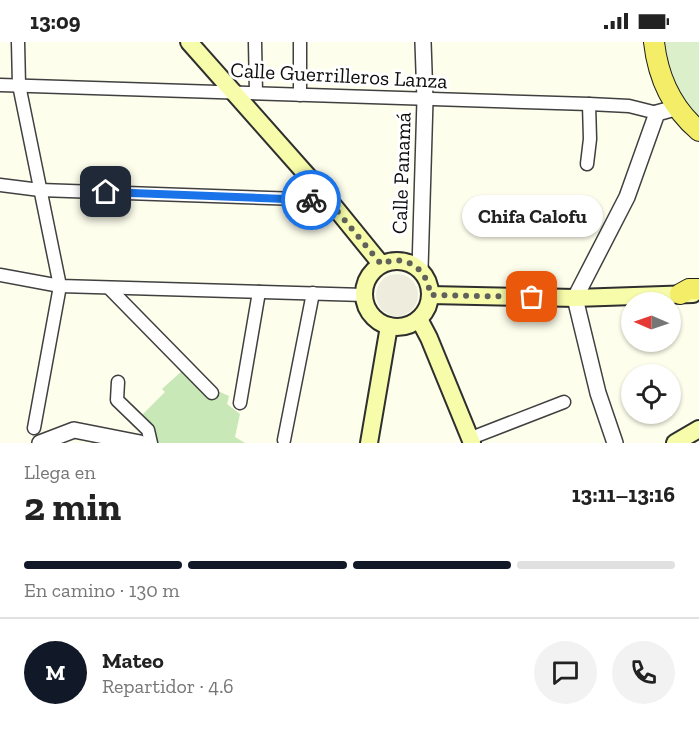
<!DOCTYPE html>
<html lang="es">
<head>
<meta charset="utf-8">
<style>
	:root { --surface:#fff; --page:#f2f2f2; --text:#222; --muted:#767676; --line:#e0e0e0; --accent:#111827 }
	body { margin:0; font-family:"Zilla Slab",serif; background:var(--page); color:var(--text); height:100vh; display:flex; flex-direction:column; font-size:22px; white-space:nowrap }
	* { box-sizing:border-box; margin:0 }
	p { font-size:20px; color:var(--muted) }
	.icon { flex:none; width:33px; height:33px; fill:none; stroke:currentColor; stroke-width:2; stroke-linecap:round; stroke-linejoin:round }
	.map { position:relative; height:401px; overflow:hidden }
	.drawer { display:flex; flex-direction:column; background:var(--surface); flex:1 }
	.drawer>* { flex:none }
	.needle { width:39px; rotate:272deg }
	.controls { position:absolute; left:621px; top:250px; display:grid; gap:12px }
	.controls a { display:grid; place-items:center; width:60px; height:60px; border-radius:50%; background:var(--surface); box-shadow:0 2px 4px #0004; font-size:30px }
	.pin { position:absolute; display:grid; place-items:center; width:51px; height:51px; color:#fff; margin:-26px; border-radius:12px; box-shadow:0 3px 9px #0006 }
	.courier { position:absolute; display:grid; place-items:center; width:60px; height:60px; margin:-30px; border:4px solid #1a73e8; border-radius:50%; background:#fff; color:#222; box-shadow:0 2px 8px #0007 }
	.bubble { position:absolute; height:42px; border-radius:21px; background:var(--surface); box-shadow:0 2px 4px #0004; font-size:20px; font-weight:700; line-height:42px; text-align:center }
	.headline em { font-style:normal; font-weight:700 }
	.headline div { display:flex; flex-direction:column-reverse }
	.headline { display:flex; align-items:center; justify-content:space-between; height:102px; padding:0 24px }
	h1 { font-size:39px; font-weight:700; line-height:45px }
	.bar { display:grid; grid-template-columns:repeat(4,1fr); gap:9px 6px; align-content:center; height:72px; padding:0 24px }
	.bar i { height:8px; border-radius:4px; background:var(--line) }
	.bar .active { background:var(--accent) }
	.bar p { grid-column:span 4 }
	.line { display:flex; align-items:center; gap:15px; padding:0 24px; border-top:2px solid var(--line) }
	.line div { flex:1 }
	.round { display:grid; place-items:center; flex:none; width:63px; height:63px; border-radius:32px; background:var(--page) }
	.status { display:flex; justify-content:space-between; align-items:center; height:42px; padding:0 30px; background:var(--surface); direction:ltr }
	.status svg { height:16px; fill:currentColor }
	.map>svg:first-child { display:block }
	.green { fill:#c8e8b8 }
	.pitch { fill:#dbefca }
	.plaza { fill:#eeeddd }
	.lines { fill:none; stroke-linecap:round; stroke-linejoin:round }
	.minor-casing { stroke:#404040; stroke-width:15 }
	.tertiary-casing { stroke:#404040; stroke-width:18 }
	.secondary-casing { stroke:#2f2f2f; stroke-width:20 }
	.primary-casing { stroke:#1e1e1e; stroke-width:22 }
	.minor { stroke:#fff; stroke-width:12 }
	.tertiary { stroke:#fff; stroke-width:15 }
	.secondary { stroke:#f6fcaa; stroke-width:16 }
	.primary { stroke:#f4ed68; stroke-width:20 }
	.done { stroke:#61615b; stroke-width:6; stroke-dasharray:0 10.8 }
	.route { stroke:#1a73e8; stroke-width:8 }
	.labels { text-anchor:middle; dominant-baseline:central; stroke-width:6; stroke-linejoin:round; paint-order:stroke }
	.street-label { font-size:21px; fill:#0d0d0d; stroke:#fff }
</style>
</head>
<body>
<div class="status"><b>13:09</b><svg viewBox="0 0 49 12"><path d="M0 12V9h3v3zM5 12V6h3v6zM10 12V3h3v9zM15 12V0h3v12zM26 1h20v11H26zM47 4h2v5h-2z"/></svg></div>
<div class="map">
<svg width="699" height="401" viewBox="0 0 699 401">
	<rect width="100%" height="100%" fill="#fefeed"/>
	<path class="green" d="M183,328L210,357L220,350L229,354L227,362L240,372L235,395L245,401H156L154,386L142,373L165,350L162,347Z"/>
	<path class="pitch" d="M665,0H699V79L671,37Z"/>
	<circle class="plaza" cx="397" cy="253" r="21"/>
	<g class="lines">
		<g class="minor-casing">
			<g id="minor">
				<path d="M18,0L19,43L60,244L34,386"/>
				<path d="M255,0L256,51"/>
				<path d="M300,0V53"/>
				<path d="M0,43L589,62L629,64L657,71"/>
				<path d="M587,122L590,97L589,62"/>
				<path d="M0,143L40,148L329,158"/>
				<path d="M0,233L60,244L364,253"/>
				<path d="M109,246L212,351"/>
				<path d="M118,340L117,358L148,388L151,401"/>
				<path d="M240,361L259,250"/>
				<path d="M471,396L564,360"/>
				<path d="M284,398L313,251"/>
			</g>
		</g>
		<g class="tertiary-casing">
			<g id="tertiary">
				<path d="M420,227L425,58L423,0"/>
				<path d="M40,401L74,388L140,401"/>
				<path d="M615,401L598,351L575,256L627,155L657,71L675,66"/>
			</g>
		</g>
		<g class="secondary-casing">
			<g id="secondary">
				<path d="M189,0L329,158L381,222"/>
				<circle cx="397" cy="252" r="33"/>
				<path d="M430,253L575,256L693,252"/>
				<path d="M419,277L429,296L472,401"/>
				<path d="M369,401L389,284"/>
				<path d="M675,401L699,387"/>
			</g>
		</g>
		<g class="primary-casing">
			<g id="primary">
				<path d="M654,0C658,36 672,66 699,89"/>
				<path d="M680,252L689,247H699"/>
			</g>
		</g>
		<use href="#minor" class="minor"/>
		<use href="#tertiary" class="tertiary"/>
		<use href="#secondary" class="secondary"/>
		<use href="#primary" class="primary"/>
	</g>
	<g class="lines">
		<path class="done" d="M311,158H328L381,222C406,211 428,227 430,253L532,255"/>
		<path class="route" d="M106,150L311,158"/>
	</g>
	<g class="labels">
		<g class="street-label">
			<text transform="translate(339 33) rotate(3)">Calle Guerrilleros Lanza</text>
			<text transform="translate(401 131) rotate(-88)">Calle Panamá</text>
		</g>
	</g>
</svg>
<div class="controls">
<a><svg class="needle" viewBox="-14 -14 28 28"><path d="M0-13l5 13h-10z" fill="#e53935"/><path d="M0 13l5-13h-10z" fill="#767676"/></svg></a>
<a><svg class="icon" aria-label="locate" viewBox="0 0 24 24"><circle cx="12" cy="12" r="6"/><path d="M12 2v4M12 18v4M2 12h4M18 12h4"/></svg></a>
</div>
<div class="pin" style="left:532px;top:255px;background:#ea580c"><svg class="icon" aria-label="bag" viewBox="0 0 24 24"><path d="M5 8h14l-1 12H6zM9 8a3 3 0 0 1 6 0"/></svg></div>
<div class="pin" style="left:106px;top:150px;background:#1f2937"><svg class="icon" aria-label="home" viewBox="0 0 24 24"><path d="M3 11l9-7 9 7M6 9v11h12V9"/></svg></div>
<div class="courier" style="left:311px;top:158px"><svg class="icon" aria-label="bike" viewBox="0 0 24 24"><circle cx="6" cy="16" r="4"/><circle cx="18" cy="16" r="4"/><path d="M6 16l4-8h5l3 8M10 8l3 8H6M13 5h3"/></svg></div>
<div class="bubble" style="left:462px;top:153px;width:141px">Chifa Calofu</div>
</div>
<section class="drawer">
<div class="headline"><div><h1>2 min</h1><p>Llega en</p></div><em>13:11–13:16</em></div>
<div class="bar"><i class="active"></i><i class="active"></i><i class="active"></i><i></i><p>En camino · 130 m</p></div>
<div class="line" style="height:108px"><b class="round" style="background:var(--accent);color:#fff">M</b><div><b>Mateo</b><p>Repartidor · 4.6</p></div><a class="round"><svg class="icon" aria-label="chat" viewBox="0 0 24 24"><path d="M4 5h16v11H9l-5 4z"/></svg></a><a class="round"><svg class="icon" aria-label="phone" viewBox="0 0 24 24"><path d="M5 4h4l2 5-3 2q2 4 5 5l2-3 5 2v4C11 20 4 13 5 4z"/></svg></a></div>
</section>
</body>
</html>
